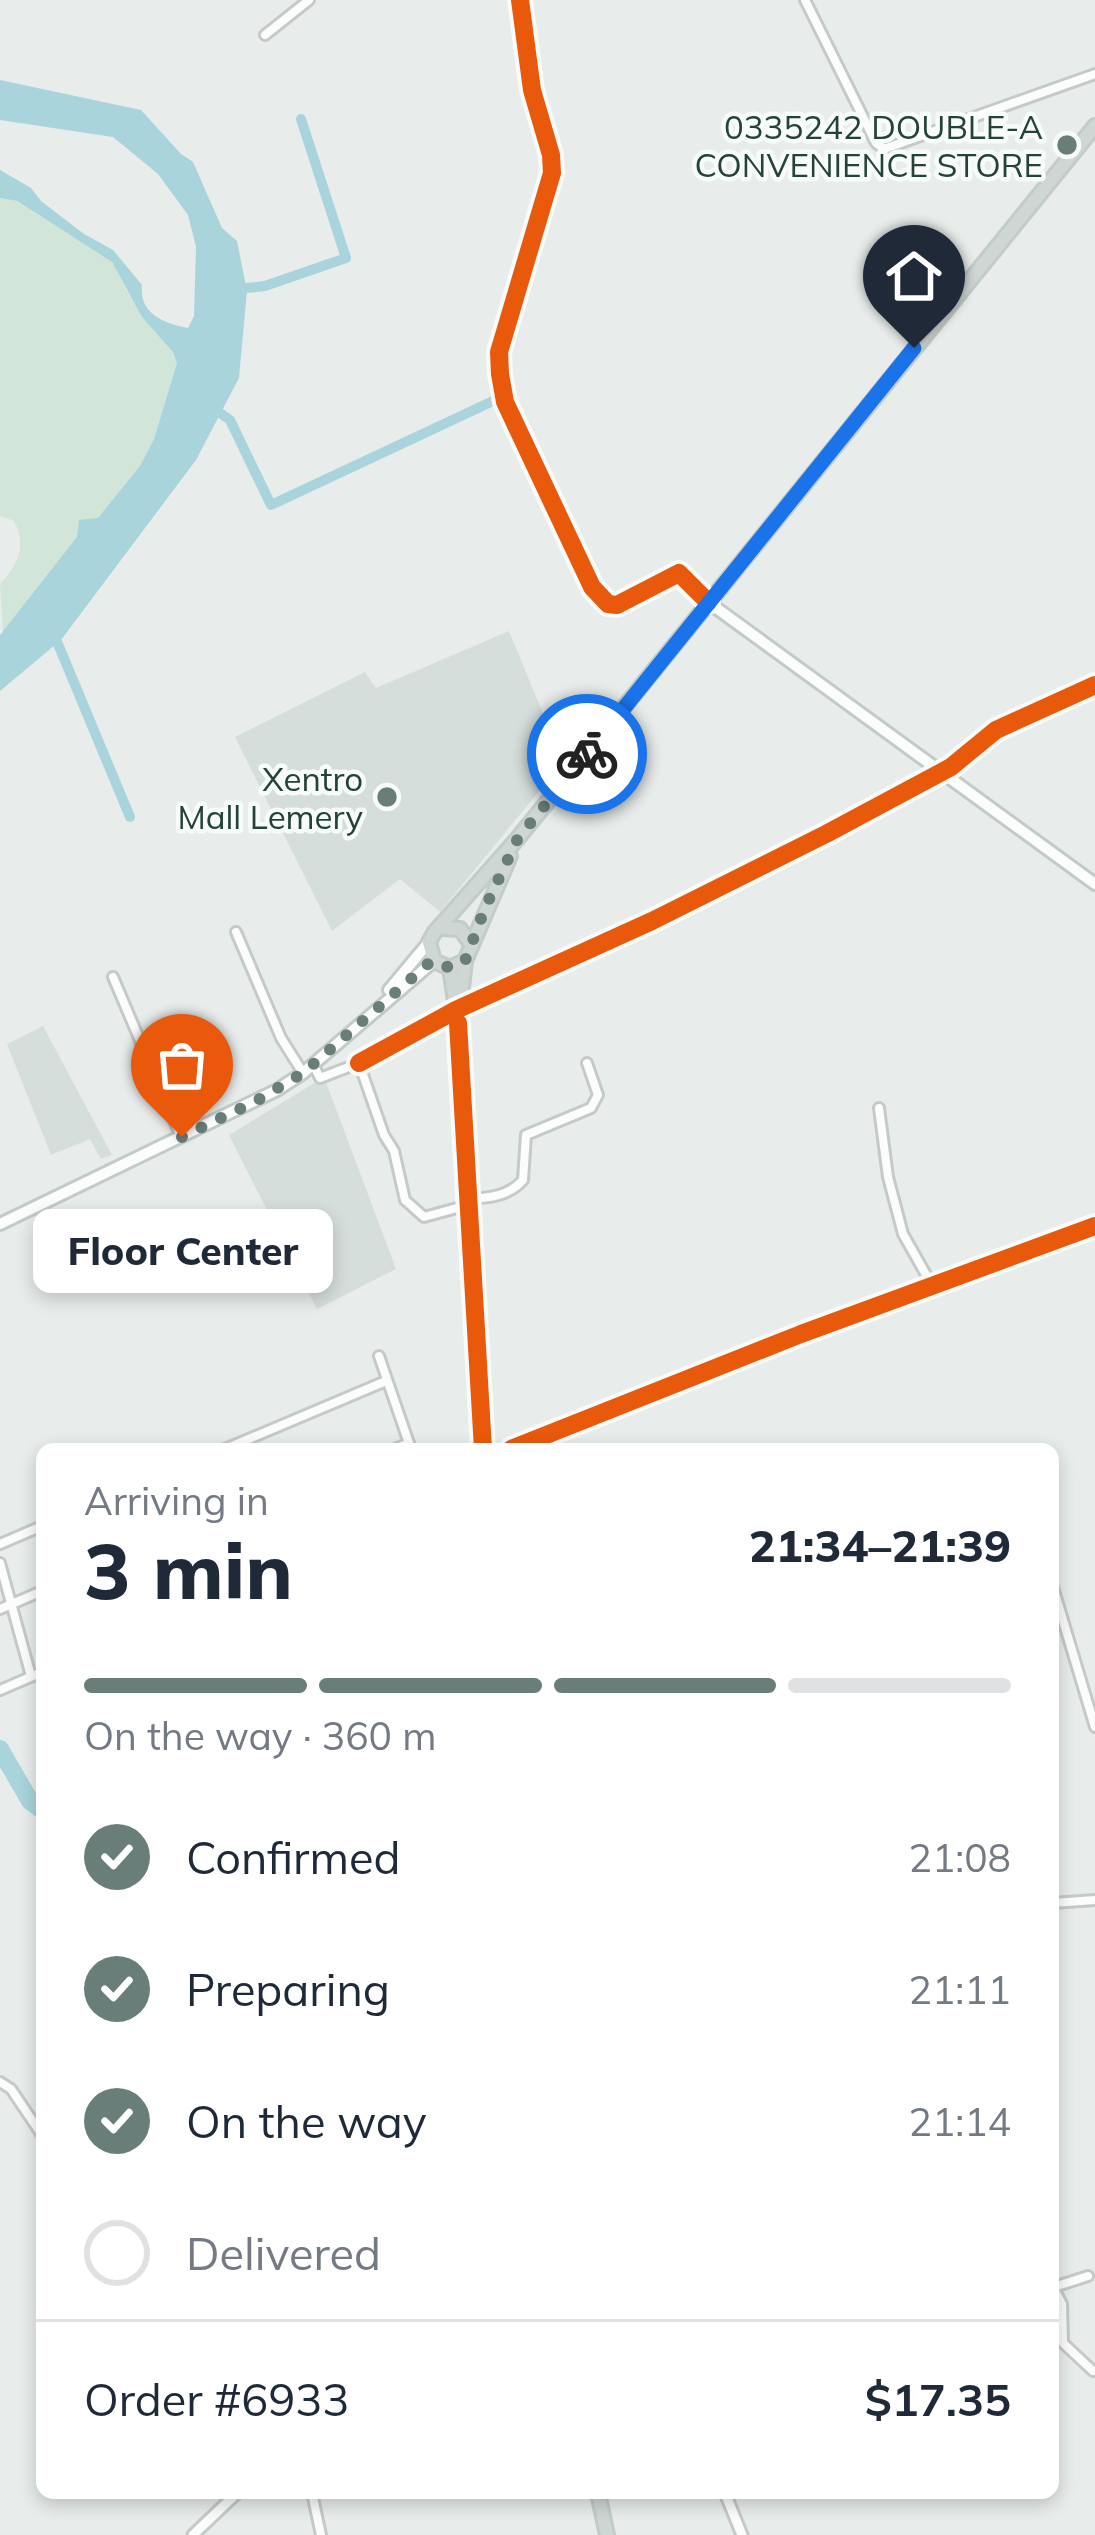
<!DOCTYPE html>
<html lang="en">
<head>
<meta charset="utf-8">
<style>
	:root { --surface:#fff; --page:#f6f6f7; --text:#1f2937; --muted:#747a83; --line:#e0e1e3; --accent:#697e78 }
	body { margin:0; font-family:Mulish,sans-serif; background:var(--page); color:var(--text); height:100vh; display:flex; flex-direction:column; font-size:45px; white-space:nowrap }
	* { box-sizing:border-box; margin:0 }
	p { font-size:39px; color:var(--muted) }
	.icon { flex:none; width:66px; height:66px; fill:none; stroke:currentColor; stroke-width:2; stroke-linecap:round; stroke-linejoin:round }
	.map { position:relative; flex:1; overflow:hidden }
	.details { position:absolute; left:36px; top:1443px; width:1023px; height:1056px; display:flex; flex-direction:column; background:var(--surface); border-radius:18px; box-shadow:0 6px 18px #0003 }
	.details>* { flex:none }
	.pin { position:absolute; display:grid; place-items:center; width:102px; height:102px; color:#fff; margin:-123px -51px; border-radius:50% 50% 50% 0; rotate:-45deg; box-shadow:0 0 12px #0007 }
	.pin .icon { rotate:45deg }
	.courier { position:absolute; display:grid; place-items:center; width:120px; height:120px; margin:-60px; border:9px solid #1a73e8; border-radius:50%; background:#fff; color:#222; box-shadow:0 3px 15px #0007 }
	.bubble { position:absolute; height:84px; border-radius:18px; background:var(--surface); box-shadow:0 6px 18px #0003; font-size:39px; font-weight:800; line-height:84px; text-align:center }
	.overview em { font-style:normal; font-weight:800 }
	.overview div { display:flex; flex-direction:column-reverse }
	.overview { display:flex; align-items:center; justify-content:space-between; height:204px; padding:0 48px }
	h1 { font-size:78px; font-weight:800; line-height:90px }
	.bar { display:grid; grid-template-columns:repeat(4,1fr); gap:18px 12px; align-content:center; height:144px; padding:0 48px }
	.bar i { height:15px; border-radius:9px; background:var(--line) }
	.bar .on { background:var(--accent) }
	.bar p { grid-column:span 4 }
	.line { display:flex; align-items:center; gap:30px; padding:0 48px; border-top:3px solid var(--line) }
	.line div { flex:1 }
	ol { padding:0 48px; list-style:none }
	li { display:flex; align-items:center; gap:36px; height:132px }
	li p { margin-inline-start:auto }
	li .icon { padding:12px; border-radius:50%; background:var(--accent); color:#fff; stroke-width:4 }
	li:last-child { color:var(--muted) }
	li i { width:66px; height:66px; border:6px solid var(--line); border-radius:50% }
	.map>svg:first-child { display:block }
	.built { fill:#d6dedb }
	.green { fill:#d1e6d8 }
	.water { fill:#a9d4db }
	.lines { fill:none; stroke-linecap:round; stroke-linejoin:round }
	.canal { stroke:#a9d4db; stroke-width:10 }
	.river { stroke:#a9d4db; stroke-width:18 }
	.minor-casing { stroke:#c5cac8; stroke-width:14 }
	.tertiary-casing { stroke:#c5cac8; stroke-width:15 }
	.secondary-casing { stroke:#c3cbc8; stroke-width:16 }
	.primary-casing { stroke:#c3ccc9; stroke-width:18 }
	.minor { stroke:#fcfcfc; stroke-width:8 }
	.tertiary { stroke:#fcfcfc; stroke-width:9 }
	.secondary { stroke:#fcfcfc; stroke-width:10 }
	.primary { stroke:#cfd7d5; stroke-width:12 }
	.cycleway-casing { stroke:#f7fbf9; stroke-width:26 }
	.cycleway { stroke:#e8590c; stroke-width:18 }
	.done { stroke:#697e78; stroke-width:12; stroke-dasharray:0 21.6 }
	.route { stroke:#1a73e8; stroke-width:15 }
	.poi-dot { fill:#697e78; stroke:#f7fbf9; stroke-width:4.5 }
	.labels { text-anchor:middle; dominant-baseline:central; stroke-width:9; stroke-linejoin:round; paint-order:stroke }
	.poi-label { font-size:33px; fill:#24423a; stroke:#f7fbf9; text-anchor:end }
</style>
</head>
<body>
<div class="map">
<svg width="1095" height="2535" viewBox="0 0 1095 2535">
	<rect width="100%" height="100%" fill="#e8edeb"/>
	<g class="built">
		<path d="M509,631L563,762L440,912L400,879L332,931L235,737L365,672L376,688Z"/>
		<path d="M43,1026L112,1155L101,1159L90,1139L51,1155L7,1044Z"/>
		<path d="M324,1077L396,1269L317,1309L229,1135Z"/>
	</g>
	<path class="green" d="M0,198L16,201L112,262L128,293L173,352L177,363L154,439L140,466L98,519L90,522L3,633L0,584C18,565 27,546 14,521L0,516Z"/>
	<path class="water" d="M0,80L141,110L181,154L193,162L222,228L237,241L247,291L239,378L196,460L61,640L0,691V635L77,537L79,520L98,518L140,466L154,439L177,363L173,352L142,317L112,262L17,201L0,198V170L31,188L41,201L84,234L113,250L142,285C139,313 162,323 188,328L194,316L196,247L188,215L158,174L113,137L0,120Z"/>
	<g class="lines">
		<g class="canal">
			<path d="M237,289L265,286L346,258L301,119"/>
			<path d="M210,406L230,420L271,505L493,401"/>
			<path d="M53,632L130,817"/>
		</g>
		<path class="river" d="M0,1749L30,1801L42,1810"/>
		<g class="minor-casing">
			<g id="minor">
				<path d="M520,0L532,90L551,155L552,173L499,352L500,374L505,402L592,587L608,604L617,605L679,573L708,602"/>
				<path d="M805,0L876,143L884,149L1095,74"/>
				<path d="M265,35L309,0"/>
				<path d="M951,767L996,730L1095,685"/>
				<path d="M236,932L281,1038L303,1073"/>
				<path d="M113,977L181,1137"/>
				<path d="M359,1063L456,1010L652,921L934,778"/>
				<path d="M313,1064L320,1078L359,1063L384,1135L394,1151L405,1200L424,1217L468,1205"/>
				<path d="M879,1108L888,1177L903,1234L933,1287"/>
				<path d="M469,1199C489,1198 509,1196 523,1180L526,1135L591,1108L598,1095L587,1063"/>
				<path d="M379,1356L411,1449"/>
				<path d="M225,1449L386,1381"/>
				<path d="M395,1449L409,1443"/>
				<path d="M511,1449L801,1334L1095,1226"/>
				<path d="M0,1544L42,1526"/>
				<path d="M0,1563L31,1676"/>
				<path d="M1053,1587L1095,1727"/>
				<path d="M0,1609L42,1591"/>
				<path d="M0,1690L42,1672"/>
				<path d="M1053,1903L1095,1900"/>
				<path d="M0,2082L11,2089L42,2135"/>
				<path d="M1053,2287L1062,2304L1063,2343L1093,2371"/>
				<path d="M1054,2287L1088,2276"/>
				<path d="M312,2493L321,2535"/>
			</g>
		</g>
		<g class="tertiary-casing">
			<g id="tertiary">
				<path d="M725,2493L742,2535"/>
				<path d="M193,2535L237,2493"/>
			</g>
		</g>
		<g class="secondary-casing">
			<g id="secondary">
				<path d="M708,602L1095,884"/>
				<path d="M389,990L429,942"/>
				<path d="M0,1224L277,1090L303,1073L434,961"/>
			</g>
		</g>
		<g class="primary-casing">
			<g id="primary">
				<path d="M442,928L460,929L471,944"/>
				<path d="M465,961L450,968L434,961L429,942L434,933L518,838L1095,126"/>
				<path d="M450,968L456,1008"/>
				<path d="M483,1449L458,1023L465,961L510,856"/>
				<path d="M598,2493L607,2535"/>
			</g>
		</g>
		<use href="#minor" class="minor"/>
		<use href="#tertiary" class="tertiary"/>
		<use href="#secondary" class="secondary"/>
		<use href="#primary" class="primary"/>
		<g class="cycleway-casing">
			<g id="cycleway">
				<path d="M520,0L532,90L551,155L552,173L499,352L500,374L505,402L592,587L608,604L617,605L679,573L708,602"/>
				<path d="M458,1023L483,1449"/>
				<path d="M359,1063L456,1010L652,921L826,834L951,767L996,730L1095,685"/>
				<path d="M511,1449L801,1334L1095,1226"/>
			</g>
		</g>
		<use href="#cycleway" class="cycleway"/>
	</g>
	<g class="lines">
		<path class="done" d="M182,1137L256,1101L303,1073L428,964L434,961L450,968L465,961L485,908L518,838L587,754"/>
		<path class="route" d="M587,754L914,348"/>
	</g>
	<g class="poi-dot">
		<circle cx="1067" cy="145" r="12"/>
		<circle cx="387" cy="797" r="12"/>
	</g>
	<g class="labels">
		<g class="poi-label">
			<text x="1043" y="126">0335242 DOUBLE-A<tspan x="1043" dy="38">CONVENIENCE STORE</tspan></text>
			<text x="363" y="778">Xentro<tspan x="363" dy="38">Mall Lemery</tspan></text>
		</g>
	</g>
</svg>
<div class="pin" style="left:182px;top:1137px;background:#ea580c"><svg class="icon" aria-label="bag" viewBox="0 0 24 24"><path d="M5 8h14l-1 12H6zM9 8a3 3 0 0 1 6 0"/></svg></div>
<div class="pin" style="left:914px;top:348px;background:#1f2937"><svg class="icon" aria-label="home" viewBox="0 0 24 24"><path d="M3 11l9-7 9 7M6 9v11h12V9"/></svg></div>
<div class="courier" style="left:587px;top:754px"><svg class="icon" aria-label="bike" viewBox="0 0 24 24"><circle cx="6" cy="16" r="4"/><circle cx="18" cy="16" r="4"/><path d="M6 16l4-8h5l3 8M10 8l3 8H6M13 5h3"/></svg></div>
<div class="bubble" style="left:33px;top:1209px;width:300px">Floor Center</div>
<section class="details">
<div class="overview"><div><h1>3 min</h1><p>Arriving in</p></div><em>21:34–21:39</em></div>
<div class="bar"><i class="on"></i><i class="on"></i><i class="on"></i><i></i><p>On the way · 360 m</p></div>
<ol>
<li><svg class="icon" aria-label="check" viewBox="0 0 24 24"><path d="M5 12l5 5 9-10"/></svg>Confirmed<p>21:08</p></li>
<li><svg class="icon" aria-label="check" viewBox="0 0 24 24"><path d="M5 12l5 5 9-10"/></svg>Preparing<p>21:11</p></li>
<li><svg class="icon" aria-label="check" viewBox="0 0 24 24"><path d="M5 12l5 5 9-10"/></svg>On the way<p>21:14</p></li>
<li><i></i>Delivered</li>
</ol>
<div class="line" style="height:156px"><div>Order #6933</div><b>$17.35</b></div>
</section>
</div>
</body>
</html>
